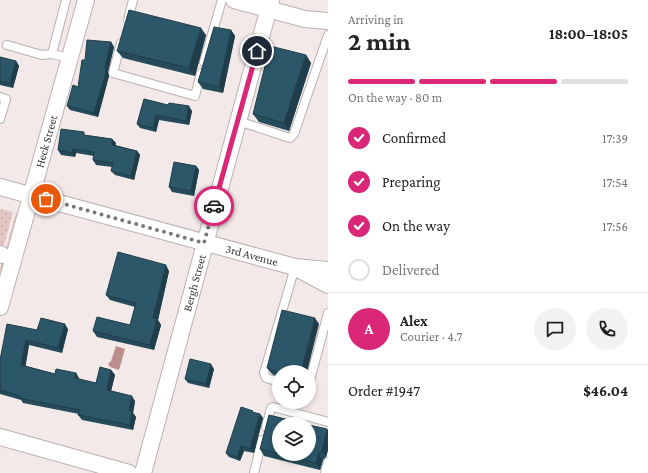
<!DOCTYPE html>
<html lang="en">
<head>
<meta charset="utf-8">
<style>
	:root { --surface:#fff; --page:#f2f2f2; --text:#222; --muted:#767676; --line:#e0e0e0; --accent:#db2777 }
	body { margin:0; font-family:"Crimson Pro",serif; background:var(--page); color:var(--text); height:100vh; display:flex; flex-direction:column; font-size:15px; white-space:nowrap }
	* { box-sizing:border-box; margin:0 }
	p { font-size:13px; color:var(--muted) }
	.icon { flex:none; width:22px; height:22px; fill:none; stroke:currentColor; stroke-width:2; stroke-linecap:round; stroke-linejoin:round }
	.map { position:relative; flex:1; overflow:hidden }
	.side { display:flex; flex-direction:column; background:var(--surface); width:320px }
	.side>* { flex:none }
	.tools { position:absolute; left:272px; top:365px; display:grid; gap:8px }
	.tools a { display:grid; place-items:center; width:44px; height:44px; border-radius:50%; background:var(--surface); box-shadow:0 2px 6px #0003; font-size:20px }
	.pin { position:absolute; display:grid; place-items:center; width:34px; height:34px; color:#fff; margin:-17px; border:2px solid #fff; border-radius:50%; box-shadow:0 1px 4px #0007 }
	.courier { position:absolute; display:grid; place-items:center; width:40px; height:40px; margin:-20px; border:3px solid #db2777; border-radius:50%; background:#fff; color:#222; box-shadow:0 1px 5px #0007 }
	.head em { font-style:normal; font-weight:700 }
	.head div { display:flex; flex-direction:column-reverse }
	.head { display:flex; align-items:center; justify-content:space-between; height:68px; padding:0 20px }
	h1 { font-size:26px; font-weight:700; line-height:30px }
	.bar { display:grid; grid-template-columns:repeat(4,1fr); gap:6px 4px; align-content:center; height:48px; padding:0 20px }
	.bar i { height:5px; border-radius:3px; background:var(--line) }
	.bar .selected { background:var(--accent) }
	.bar p { grid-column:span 4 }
	.line { display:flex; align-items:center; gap:10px; padding:0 20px; border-top:1px solid var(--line) }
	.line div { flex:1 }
	.round { display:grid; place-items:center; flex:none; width:42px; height:42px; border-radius:21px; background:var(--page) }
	ol { padding:0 20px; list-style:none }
	li { display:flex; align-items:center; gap:12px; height:44px }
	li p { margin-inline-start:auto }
	li .icon { padding:4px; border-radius:50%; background:var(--accent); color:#fff; stroke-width:4 }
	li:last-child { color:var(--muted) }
	li i { width:22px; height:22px; border:2px solid var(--line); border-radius:50% }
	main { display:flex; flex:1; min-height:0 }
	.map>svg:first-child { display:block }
	.grass { fill:url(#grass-dots) }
	.water { fill:#bb8d8b }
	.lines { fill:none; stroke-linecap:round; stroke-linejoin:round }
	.lane-casing { stroke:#bab1b0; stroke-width:10 }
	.street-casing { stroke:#bab1b0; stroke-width:18 }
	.lane { stroke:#fff; stroke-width:8 }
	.street { stroke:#fff; stroke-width:16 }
	.wall { fill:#264b5a }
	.shaded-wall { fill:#1f3d4a }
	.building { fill:#2c5769; stroke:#1f3d4a }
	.done { stroke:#7c7676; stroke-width:4; stroke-dasharray:0 7.2 }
	.route { stroke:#db2777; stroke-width:5 }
	.labels { text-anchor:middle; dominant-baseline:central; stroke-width:4; stroke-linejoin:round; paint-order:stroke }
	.street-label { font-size:12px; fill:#3c3838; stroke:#fff }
</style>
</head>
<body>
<main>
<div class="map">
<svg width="328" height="473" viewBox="0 0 328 473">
	<defs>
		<pattern id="grass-dots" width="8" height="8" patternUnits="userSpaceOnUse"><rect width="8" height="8" fill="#e4c6c5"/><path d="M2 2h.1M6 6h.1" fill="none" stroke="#c4abaa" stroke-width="1.8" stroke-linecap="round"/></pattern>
	</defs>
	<rect width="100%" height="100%" fill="#f3e9e8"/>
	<g class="grass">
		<path d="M0,209L13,212L2,253H0Z"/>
		<path d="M16,213L17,214L0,275V269Z"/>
	</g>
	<path class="water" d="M116,346L125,349L119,370L110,367L108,364L111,361Z"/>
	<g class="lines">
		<g class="lane-casing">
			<g id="lane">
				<path d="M66,0L52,54L69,58"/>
				<path d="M128,20L133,0"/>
				<path d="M121,43L113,73L195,96L201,73"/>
				<path d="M7,45L42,55L52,54"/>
				<path d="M204,62L222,0"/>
				<path d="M0,97L6,99L0,119"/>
				<path d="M238,121L290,138L294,134L328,35"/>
				<path d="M279,382L266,378L264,373L295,267"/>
				<path d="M309,384L328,313"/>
				<path d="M266,427L271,408L273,407L328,422"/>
				<path d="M254,473L262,440"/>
				<path d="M325,473L328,462"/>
			</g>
		</g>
		<g class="street-casing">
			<g id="street">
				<path d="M234,0L305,19L328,21"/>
				<path id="s1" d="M0,187L295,267L328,270"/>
				<path d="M0,254L2,255"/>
				<path d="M300,270L328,285"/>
				<path id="s2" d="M0,307L86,0"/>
				<path d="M0,437L129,473"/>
				<path id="s3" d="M143,473L271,0"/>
			</g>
		</g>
		<use href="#lane" class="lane"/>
		<use href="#street" class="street"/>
	</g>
	<g class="wall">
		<path d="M231,30L235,36L223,93L203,89L198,82Z"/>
		<path d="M206,35L195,76L123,58L117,51Z"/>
		<path d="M111,42L114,47L108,72L109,76L98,117L70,110L67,106L78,87Z"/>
		<path d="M306,55L311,63L289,131L259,122L253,114Z"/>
		<path d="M0,57L16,61L19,66L13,88L0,85Z"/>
		<path d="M144,99L192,111L189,125L159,120L156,132L140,128L137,124Z"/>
		<path d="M86,136L112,139L116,143L115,145L137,151L140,155L134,180L115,175L111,171L112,167L96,165L93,160L94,156L76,153L75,157L61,155L58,150Z"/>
		<path d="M196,166L199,170L194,196L172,192L169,187Z"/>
		<path d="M169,271L158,320L161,325L154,350L97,337L93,331L130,325L135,307L110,300L106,295Z"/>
		<path d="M319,324L279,372V378L272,374L267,368Z"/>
		<path d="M68,329L62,353L29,345L25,366L55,374L76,373L79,379L96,383L111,370L115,375L111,391L135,401L133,413L136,417L133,430L82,420L78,415L79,414L23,403L21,400L0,394V360L37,330Z"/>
		<path d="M214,369L209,388L188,383L185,379Z"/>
		<path d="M255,413L260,414L263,418L254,453L244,451L240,461L229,457L226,453Z"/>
		<path d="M328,430V450L326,457L323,460L320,470L264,456L260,449Z"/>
	</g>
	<g class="shaded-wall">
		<path d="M201,28L206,35L195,76L189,68Z"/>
		<path d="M231,30L235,36L223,93L219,87Z"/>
		<path d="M111,42L114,47L108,72L109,76L98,117L94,113L105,67Z"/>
		<path d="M306,55L311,63L289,131L284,123Z"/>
		<path d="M16,61L19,66L13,88L10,83Z"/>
		<path d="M189,106L192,111L189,125L186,121Z"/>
		<path d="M156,115L159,120L156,132L153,128Z"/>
		<path d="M112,139L116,143L115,149L112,145Z"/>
		<path d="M73,149L76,153L75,157L72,153Z"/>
		<path d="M137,151L140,155L134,180L131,176Z"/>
		<path d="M196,166L199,170L194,196L191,191Z"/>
		<path d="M166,265L169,271L158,320L161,325L154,350L150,345L153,318Z"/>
		<path d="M315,318L319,324L307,372H301Z"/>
		<path d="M65,324L68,329L62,353L58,348Z"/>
		<path d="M26,340L29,345L25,370L21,365Z"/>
		<path d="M211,364L214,369L209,388L206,384Z"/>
		<path d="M111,370L115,375L110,395L107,390Z"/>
		<path d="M76,373L79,378L78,383L75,378Z"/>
		<path d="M132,396L135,401L133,413L136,417L133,430L130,425L129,411Z"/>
		<path d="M260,414L263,418L254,453L250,449Z"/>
		<path d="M327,429L328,430V450L326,457L322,451Z"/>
		<path d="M241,446L244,451L240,461L237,457Z"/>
		<path d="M318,454L323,460L320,470L316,463Z"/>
	</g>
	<g class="building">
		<path d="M129,10L201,28L189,68L117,51Z"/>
		<path d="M214,27L231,30L219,87L198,82Z"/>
		<path d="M87,40L111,42L105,67L106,72L94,113L67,106L73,85L78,87L82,60H85Z"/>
		<path d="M270,46L306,55L284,123L253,114Z"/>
		<path d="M0,57L16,61L10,83L0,81Z"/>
		<path d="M144,99L168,105L169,103L189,106L186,121L156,115L153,128L137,124Z"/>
		<path d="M61,129L84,132V135L112,139V145L137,151L131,176L111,171L113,163L93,160L94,152L73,149L72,153L58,150Z"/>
		<path d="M174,162L196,166L191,191L169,187Z"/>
		<path d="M118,252L166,265L153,318L157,319L150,345L93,331L97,317L130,325L136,303L106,295Z"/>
		<path d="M282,310L315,318L301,372H279V373L267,368Z"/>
		<path d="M41,318L65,324L58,348L26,340L21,365L55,374L56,369L76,373L75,378L96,383L100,367L111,370L107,390L132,396L129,411L132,412L130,425L78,415L80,410L19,398L20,396L0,390V360L7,324L37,330Z"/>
		<path d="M190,359L211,364L206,384L185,379Z"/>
		<path d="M241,407L253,411L252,412L260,414L250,449L241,446L237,457L226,453Z"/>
		<path d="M269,415L306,424H279V454H309V425L327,429L322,451L318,454L316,463L260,449Z"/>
	</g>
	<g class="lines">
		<path class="done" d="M46,199L204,243L214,206"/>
		<path class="route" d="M214,206L257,51"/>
	</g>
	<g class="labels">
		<g class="street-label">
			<text stroke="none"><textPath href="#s2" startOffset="172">Heck Street</textPath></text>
			<text stroke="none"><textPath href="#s1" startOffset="261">3rd Avenue</textPath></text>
			<text stroke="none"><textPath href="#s3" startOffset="197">Bergh Street</textPath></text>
		</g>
	</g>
</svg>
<div class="tools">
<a><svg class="icon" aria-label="locate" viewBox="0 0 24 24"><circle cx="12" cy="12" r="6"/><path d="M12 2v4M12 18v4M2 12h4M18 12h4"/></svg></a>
<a><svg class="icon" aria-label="layers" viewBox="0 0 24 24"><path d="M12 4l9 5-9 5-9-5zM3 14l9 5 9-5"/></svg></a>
</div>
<div class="pin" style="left:46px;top:199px;background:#ea580c"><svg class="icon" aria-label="bag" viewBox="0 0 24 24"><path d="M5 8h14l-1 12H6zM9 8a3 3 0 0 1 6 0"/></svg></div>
<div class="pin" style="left:257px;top:51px;background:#1f2937"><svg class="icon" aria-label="home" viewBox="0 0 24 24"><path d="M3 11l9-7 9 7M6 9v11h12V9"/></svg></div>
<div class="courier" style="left:214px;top:206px"><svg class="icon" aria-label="car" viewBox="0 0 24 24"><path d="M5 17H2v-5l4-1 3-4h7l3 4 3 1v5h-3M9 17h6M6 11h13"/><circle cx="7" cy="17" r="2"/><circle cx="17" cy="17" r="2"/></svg></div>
</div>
<section class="side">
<div class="head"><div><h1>2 min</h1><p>Arriving in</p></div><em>18:00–18:05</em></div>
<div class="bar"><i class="selected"></i><i class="selected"></i><i class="selected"></i><i></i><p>On the way · 80 m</p></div>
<ol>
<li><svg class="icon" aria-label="check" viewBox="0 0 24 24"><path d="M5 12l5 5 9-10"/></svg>Confirmed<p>17:39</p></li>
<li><svg class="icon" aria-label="check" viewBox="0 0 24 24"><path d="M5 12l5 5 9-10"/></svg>Preparing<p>17:54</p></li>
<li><svg class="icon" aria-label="check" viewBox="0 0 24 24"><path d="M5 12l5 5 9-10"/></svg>On the way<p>17:56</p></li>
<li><i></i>Delivered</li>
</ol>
<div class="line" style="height:72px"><b class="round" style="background:var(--accent);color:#fff">A</b><div><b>Alex</b><p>Courier · 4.7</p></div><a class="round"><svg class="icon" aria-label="chat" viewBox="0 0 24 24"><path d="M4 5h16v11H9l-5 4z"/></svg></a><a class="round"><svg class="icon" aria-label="phone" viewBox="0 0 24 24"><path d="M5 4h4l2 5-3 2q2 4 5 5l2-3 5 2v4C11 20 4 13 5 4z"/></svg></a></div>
<div class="line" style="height:52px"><div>Order #1947</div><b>$46.04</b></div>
</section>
</main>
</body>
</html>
